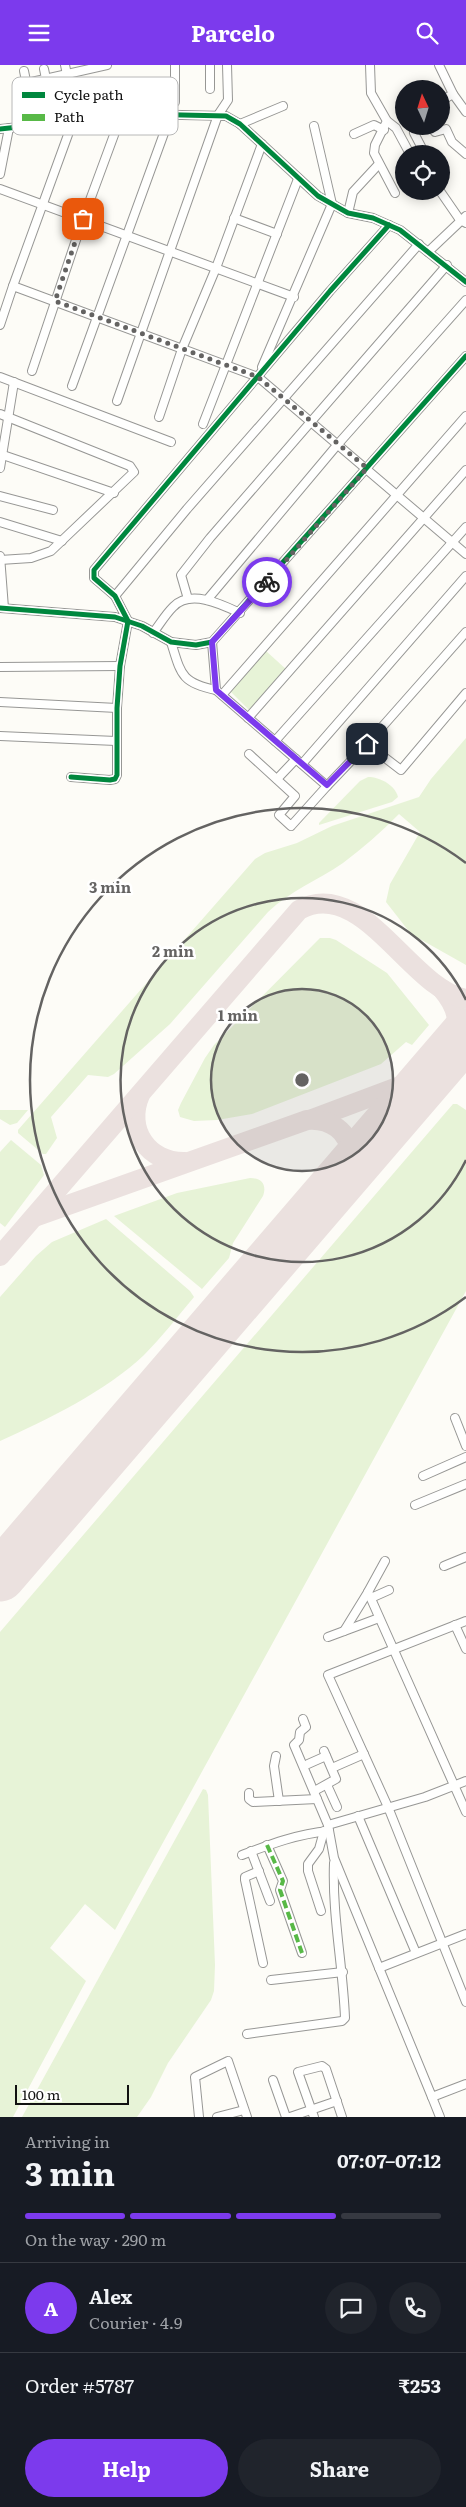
<!DOCTYPE html>
<html lang="en">
<head>
<meta charset="utf-8">
<style>
	:root { --surface:#171b24; --page:#20242c; --text:#f1f3f6; --muted:#9ea1a6; --line:#363941; --accent:#7c3aed }
	body { margin:0; font-family:Literata,serif; background:var(--page); color:var(--text); height:100vh; display:flex; flex-direction:column; font-size:19px; white-space:nowrap }
	* { box-sizing:border-box; margin:0 }
	p { font-size:16px; color:var(--muted) }
	.icon { flex:none; width:28px; height:28px; fill:none; stroke:currentColor; stroke-width:2; stroke-linecap:round; stroke-linejoin:round }
	.map { position:relative; height:2052px; overflow:hidden }
	.drawer { display:flex; flex-direction:column; background:var(--surface); flex:1 }
	.drawer>* { flex:none }
	.needle { width:32px; rotate:356deg }
	.controls { position:absolute; left:395px; top:15px; display:grid; gap:10px }
	.controls a { display:grid; place-items:center; width:55px; height:55px; border-radius:50%; background:var(--surface); box-shadow:0 2px 12px #0003; font-size:25px }
	.scale { position:absolute; left:15px; bottom:12px; width:114px; box-sizing:border-box; padding-left:5px; border:2px solid #111; border-top:0; font-size:14px; line-height:18px; white-space:nowrap; color:#111; -webkit-text-stroke:4px #fff; paint-order:stroke }
	.pin { position:absolute; display:grid; place-items:center; width:42px; height:42px; color:#fff; margin:-21px; border-radius:10px; box-shadow:0 2px 8px #0006 }
	.courier { position:absolute; display:grid; place-items:center; width:50px; height:50px; margin:-25px; border:4px solid #7c3aed; border-radius:50%; background:#fff; color:#222; box-shadow:0 1px 6px #0007 }
	.headline em { font-style:normal; font-weight:700 }
	.headline div { display:flex; flex-direction:column-reverse }
	.headline { display:flex; align-items:center; justify-content:space-between; height:85px; padding:0 25px }
	h1 { font-size:32px; font-weight:700; line-height:38px }
	.bar { display:grid; grid-template-columns:repeat(4,1fr); gap:8px 5px; align-content:center; height:60px; padding:0 25px }
	.bar i { height:6px; border-radius:4px; background:var(--line) }
	.bar .active { background:var(--accent) }
	.bar p { grid-column:span 4 }
	.line { display:flex; align-items:center; gap:12px; padding:0 25px; border-top:1px solid var(--line) }
	.line div { flex:1 }
	.round { display:grid; place-items:center; flex:none; width:52px; height:52px; border-radius:26px; background:var(--page) }
	.button { display:flex; gap:10px; margin-top:auto; padding:10px 25px }
	.button a { flex:1; height:58px; border-radius:30px; background:var(--accent); color:#fff; font-size:20px; font-weight:700; line-height:58px; text-align:center }
	.button a+a { background:var(--page); color:var(--text) }
	header { display:flex; justify-content:space-between; align-items:center; height:65px; padding:0 25px; background:var(--accent); color:#fff; font-size:22px; font-weight:700 }
	.map>svg:first-child { display:block }
	.green { fill:#e7f3d7 }
	.lines { fill:none; stroke-linecap:round; stroke-linejoin:round }
	.taxiway { stroke:#ebe1df; stroke-width:20 }
	.runway { stroke:#ebe1df; stroke-width:51 }
	.minor-casing { stroke:#979795; stroke-width:10 }
	.minor { stroke:#fffffe; stroke-width:8 }
	.quiet { stroke:#58b947; stroke-width:4; stroke-dasharray:8 4; stroke-linecap:butt }
	.cycleway-casing { stroke:#fff; stroke-width:8 }
	.cycleway { stroke:#00873e; stroke-width:5 }
	.done { stroke:#646362; stroke-width:5; stroke-dasharray:0 9 }
	.route { stroke:#7c3aed; stroke-width:6 }
	.ring { fill:none; stroke:#646362; stroke-width:2.5 }
	.key { fill:#fff; stroke:#b8b8b8; stroke-width:1 }
	.key-label { font-size:14px; fill:#111 }
	.centre { fill:#646362; stroke:#fff; stroke-width:2.5 }
	.ring-label { font-size:15px; text-anchor:middle; font-weight:bold; fill:#646362; stroke:#fff; stroke-width:5; stroke-linejoin:round; paint-order:stroke }
</style>
</head>
<body>
<header><svg class="icon" aria-label="menu" viewBox="0 0 24 24"><path d="M4 6h16M4 12h16M4 18h16"/></svg>Parcelo<svg class="icon" aria-label="search" viewBox="0 0 24 24"><circle cx="10" cy="10" r="6"/><path d="M15 15l6 6"/></svg></header>
<div class="map">
<svg width="466" height="2052" viewBox="0 0 466 2052">
	<rect width="100%" height="100%" fill="#fdfcf7"/>
	<g class="green">
		<path d="M266,586L287,605L249,645L230,626Z"/>
		<path d="M466,673V900L411,869L386,837L390,819L420,767L399,749C381,767 363,783 343,798C318,815 290,826 268,847L170,959L114,1009L108,1012L88,1010L51,1052L57,1073L46,1089H43L18,1068V1065L255,794L265,788L297,778L332,761L419,732L431,714Z"/>
		<path d="M368,712C380,712 395,720 398,732L392,737L319,760V758L360,716Z"/>
		<path d="M320,873H330L336,875L387,908L429,960L412,980L406,977L381,999L252,1049L217,1055L194,1056L180,1052L178,1045L181,1038L205,993L214,980Z"/>
		<path d="M453,1039H457L466,1045V1226L115,1865L85,1839L50,1883L86,1916L13,2052H0V1567Z"/>
		<path d="M0,1045H28L17,1058L10,1060L0,1054Z"/>
		<path d="M11,1075L41,1100L44,1110L5,1162L0,1158V1087Z"/>
		<path d="M250,1113C262,1113 267,1120 263,1131L233,1178L229,1193L202,1224L114,1151L177,1128Z"/>
		<path d="M106,1154L190,1226L194,1232C178,1251 162,1272 144,1290C106,1326 47,1355 0,1376V1232L36,1191L52,1177Z"/>
		<path d="M203,1724L206,1725L208,1730L215,1900L214,1926L211,1935L168,1998L151,2032L137,2052H22Z"/>
	</g>
	<g class="lines">
		<g class="taxiway">
			<path d="M442,997C459,968 465,951 442,924"/>
			<path d="M140,1030C125,1064 148,1098 185,1097"/>
			<path d="M312,1054L432,1009"/>
			<path d="M37,1151L307,1055C329,1053 351,1066 350,1091C350,1099 345,1106 342,1114"/>
			<path d="M0,1191L299,845C362,810 411,925 466,934"/>
		</g>
		<path class="runway" d="M0,1511L466,969"/>
		<g class="minor-casing">
			<g id="minor">
				<path d="M65,0L75,48"/>
				<path d="M210,0V24"/>
				<path d="M370,0L371,28L387,56L375,80L374,88L395,128"/>
				<path d="M439,0L453,29L466,47"/>
				<path d="M44,4L54,52"/>
				<path d="M24,6L34,54"/>
				<path d="M27,18L107,0"/>
				<path d="M92,25L94,47"/>
				<path d="M441,36L453,29"/>
				<path d="M175,37V0"/>
				<path d="M19,56L18,43L22,36L106,23L111,25L115,45"/>
				<path d="M387,56L396,63L410,89"/>
				<path d="M240,59L283,41"/>
				<path d="M425,61L414,68L425,89"/>
				<path d="M430,61L435,67L446,64L452,77L466,89"/>
				<path d="M0,64L138,49L226,51L240,59L318,131L348,148L373,153L400,165L466,217"/>
				<path d="M354,69L374,60L384,65"/>
				<path d="M0,109L9,63"/>
				<path d="M0,124L294,232"/>
				<path d="M440,126L460,155L466,158"/>
				<path d="M348,148L353,127L378,100"/>
				<path d="M234,153L277,169"/>
				<path d="M428,187L466,151"/>
				<path d="M13,221L73,56"/>
				<path d="M0,260L13,221L258,312L466,489"/>
				<path d="M262,302L332,139L314,61"/>
				<path d="M32,306L83,154L121,51"/>
				<path d="M0,312L171,377"/>
				<path d="M72,321L171,49"/>
				<path d="M117,336L218,50L228,35L227,0"/>
				<path d="M0,349L130,401L134,407L51,486L31,493L0,495"/>
				<path d="M159,352L182,284L216,203L262,79"/>
				<path d="M203,359L298,114"/>
				<path d="M0,389L114,428"/>
				<path d="M0,403L14,317"/>
				<path d="M0,431L53,445"/>
				<path d="M0,457L62,476"/>
				<path d="M0,491L4,543"/>
				<path d="M115,531L187,444L419,179"/>
				<path d="M188,534L181,510L210,473L447,200"/>
				<path d="M207,535L338,379L466,235"/>
				<path d="M0,543L115,552L142,561L171,577L196,580L212,577L466,291"/>
				<path d="M153,568C160,559 165,550 173,542C190,524 221,539 240,548"/>
				<path d="M171,577C181,609 181,618 216,625"/>
				<path d="M212,577L216,625L327,721L367,679L466,567"/>
				<path d="M0,602L120,601"/>
				<path d="M222,630L466,351"/>
				<path d="M0,637L117,643"/>
				<path d="M248,653L466,405"/>
				<path d="M0,671L116,676"/>
				<path d="M275,676L466,462"/>
				<path d="M367,679L401,705L466,628"/>
				<path d="M249,689L295,731L279,750L291,761L327,721"/>
				<path d="M302,699L466,511"/>
				<path d="M71,712L110,715L115,714L117,710V643L120,601L128,556L115,531L94,513V505L330,226L389,160"/>
				<path d="M277,714L296,694"/>
				<path d="M455,1353L466,1381"/>
				<path d="M423,1411L466,1392"/>
				<path d="M415,1440L466,1419"/>
				<path d="M385,1496L368,1527L466,1747"/>
				<path d="M444,1501L466,1492"/>
				<path d="M371,1533L389,1525"/>
				<path d="M466,1556L328,1610L388,1742L466,1937"/>
				<path d="M455,1560L466,1584"/>
				<path d="M344,1566L368,1527"/>
				<path d="M328,1572L379,1553"/>
				<path d="M303,1654L306,1662L300,1667L299,1675L294,1680L328,1760L334,1793L432,2032L466,2019"/>
				<path d="M276,1691L274,1701L279,1736"/>
				<path d="M308,1699L326,1691"/>
				<path d="M332,1703L364,1689"/>
				<path d="M327,1720L337,1742"/>
				<path d="M318,1724L336,1714L324,1686"/>
				<path d="M249,1728V1734L253,1737L317,1734"/>
				<path d="M358,1751L416,1888"/>
				<path d="M328,1760L425,1732L466,1716"/>
				<path d="M267,1780L283,1816L280,1825L302,1888"/>
				<path d="M251,1786L270,1836"/>
				<path d="M242,1790C271,1779 297,1769 329,1766"/>
				<path d="M259,1806L245,1812V1815L263,1898"/>
				<path d="M321,1846L308,1806V1799L319,1784L324,1766"/>
				<path d="M379,1903L466,1869"/>
				<path d="M271,1915L343,1907"/>
				<path d="M247,1969L342,1956L345,1953C343,1901 332,1850 334,1798"/>
				<path d="M273,2015L286,2052"/>
				<path d="M432,2032L440,2052"/>
				<path d="M199,2052L195,2012L228,1996L247,2052"/>
				<path d="M217,2052L244,2045"/>
				<path d="M290,2052L337,2036"/>
				<path d="M314,2052L298,2007L322,2001L326,2004L342,2052"/>
			</g>
		</g>
		<use href="#minor" class="minor"/>
		<path class="quiet" d="M267,1780L283,1816L280,1825L302,1888"/>
		<g class="cycleway-casing">
			<g id="cycleway">
				<path d="M0,64L138,49L226,51L240,59L318,131L348,148L373,153L400,165L466,217"/>
				<path d="M0,543L115,552L142,561L171,577L196,580L212,577L466,291"/>
				<path d="M71,712L110,715L115,714L117,710V643L120,601L128,556L115,531L94,513V505L330,226L389,160"/>
			</g>
		</g>
		<use href="#cycleway" class="cycleway"/>
	</g>
	<g class="lines">
		<path class="done" d="M83,154L55,236L258,312L367,403L267,517"/>
		<path class="route" d="M267,517L212,577L216,625L327,720L367,679"/>
	</g>
	<circle cx="302" cy="1015" r="91" fill="#646362" fill-opacity=".12"/>
	<g class="ring">
		<circle cx="302" cy="1015" r="91"/>
		<path d="M466 1095A182 182 0 1 1 466 935"/>
		<path d="M466 1232A272 272 0 1 1 466 798"/>
	</g>
	<rect x="12" y="12" width="166" height="58" rx="8" class="key"/>
	<rect x="22" y="27" width="23" height="6" fill="#00873e"/>
	<rect x="22" y="49" width="23" height="7" fill="#58b947"/>
	<g class="key-label">
		<text x="54" y="35">Cycle path</text>
		<text x="54" y="57">Path</text>
	</g>
	<circle cx="302" cy="1015" r="8" class="centre"/>
	<g class="ring-label">
		<text x="110" y="828">3 min</text>
		<text x="173" y="892">2 min</text>
		<text x="238" y="956">1 min</text>
	</g>
</svg>
<div class="controls">
<a><svg class="needle" viewBox="-14 -14 28 28"><path d="M0-13l5 13h-10z" fill="#e53935"/><path d="M0 13l5-13h-10z" fill="#9ea1a6"/></svg></a>
<a><svg class="icon" aria-label="locate" viewBox="0 0 24 24"><circle cx="12" cy="12" r="6"/><path d="M12 2v4M12 18v4M2 12h4M18 12h4"/></svg></a>
</div>
<div class="scale">100 m</div>
<div class="pin" style="left:83px;top:154px;background:#ea580c"><svg class="icon" aria-label="bag" viewBox="0 0 24 24"><path d="M5 8h14l-1 12H6zM9 8a3 3 0 0 1 6 0"/></svg></div>
<div class="pin" style="left:367px;top:679px;background:#1f2937"><svg class="icon" aria-label="home" viewBox="0 0 24 24"><path d="M3 11l9-7 9 7M6 9v11h12V9"/></svg></div>
<div class="courier" style="left:267px;top:517px"><svg class="icon" aria-label="bike" viewBox="0 0 24 24"><circle cx="6" cy="16" r="4"/><circle cx="18" cy="16" r="4"/><path d="M6 16l4-8h5l3 8M10 8l3 8H6M13 5h3"/></svg></div>
</div>
<section class="drawer">
<div class="headline"><div><h1>3 min</h1><p>Arriving in</p></div><em>07:07–07:12</em></div>
<div class="bar"><i class="active"></i><i class="active"></i><i class="active"></i><i></i><p>On the way · 290 m</p></div>
<div class="line" style="height:90px"><b class="round" style="background:var(--accent);color:#fff">A</b><div><b>Alex</b><p>Courier · 4.9</p></div><a class="round"><svg class="icon" aria-label="chat" viewBox="0 0 24 24"><path d="M4 5h16v11H9l-5 4z"/></svg></a><a class="round"><svg class="icon" aria-label="phone" viewBox="0 0 24 24"><path d="M5 4h4l2 5-3 2q2 4 5 5l2-3 5 2v4C11 20 4 13 5 4z"/></svg></a></div>
<div class="line" style="height:65px"><div>Order #5787</div><b>₹253</b></div>
<div class="button"><a>Help</a><a>Share</a></div>
</section>
</body>
</html>
